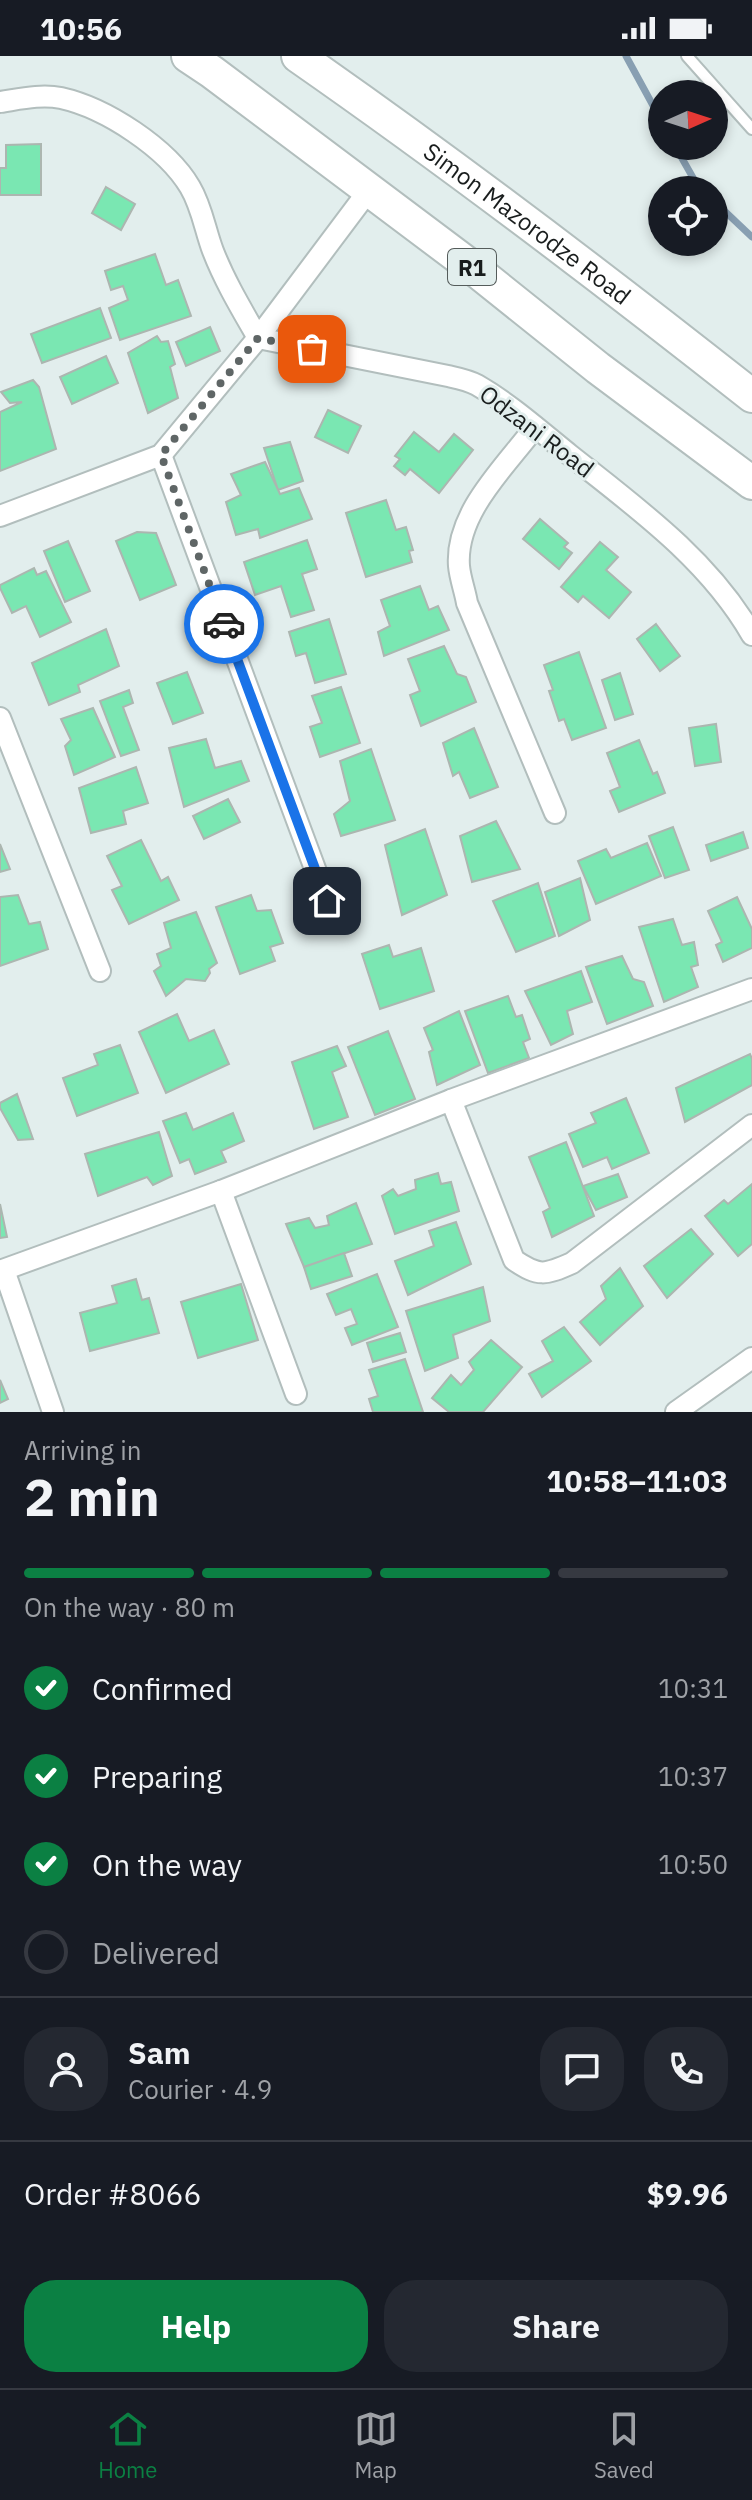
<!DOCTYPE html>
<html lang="en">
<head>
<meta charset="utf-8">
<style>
	:root { --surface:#171b24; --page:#242831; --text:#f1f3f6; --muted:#9ea1a6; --line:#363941; --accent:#0b8043 }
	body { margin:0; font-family:"IBM Plex Sans",sans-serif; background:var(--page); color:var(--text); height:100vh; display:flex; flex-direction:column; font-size:30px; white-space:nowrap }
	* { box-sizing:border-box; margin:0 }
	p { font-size:26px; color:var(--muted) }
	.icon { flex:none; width:44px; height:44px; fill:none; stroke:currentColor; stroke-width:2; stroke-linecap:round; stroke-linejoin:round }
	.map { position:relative; height:1356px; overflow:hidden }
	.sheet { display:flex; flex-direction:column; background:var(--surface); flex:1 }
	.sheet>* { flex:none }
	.needle { width:52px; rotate:87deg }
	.controls { position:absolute; left:648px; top:24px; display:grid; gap:16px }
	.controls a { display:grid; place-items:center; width:80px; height:80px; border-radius:50%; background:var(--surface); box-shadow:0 4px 12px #0003; font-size:40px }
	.pin { position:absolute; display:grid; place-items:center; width:68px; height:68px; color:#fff; margin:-34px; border-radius:16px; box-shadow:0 4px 12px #0006 }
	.courier { position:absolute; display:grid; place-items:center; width:80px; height:80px; margin:-40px; border:6px solid #1a73e8; border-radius:50%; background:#fff; color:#222; box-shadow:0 2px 10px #0007 }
	.overview em { font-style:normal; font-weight:700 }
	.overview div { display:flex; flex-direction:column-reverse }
	.overview { display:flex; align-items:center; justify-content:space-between; height:136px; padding:0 24px }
	h1 { font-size:52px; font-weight:700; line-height:60px }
	.bar { display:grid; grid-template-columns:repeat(4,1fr); gap:12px 8px; align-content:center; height:96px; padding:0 24px }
	.bar i { height:10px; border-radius:6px; background:var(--line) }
	.bar .current { background:var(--accent) }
	.bar p { grid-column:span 4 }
	.line { display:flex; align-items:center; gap:20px; padding:0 24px; border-top:2px solid var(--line) }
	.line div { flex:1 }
	.round { display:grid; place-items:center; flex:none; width:84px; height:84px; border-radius:32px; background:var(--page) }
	ol { padding:0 24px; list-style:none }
	li { display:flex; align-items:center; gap:24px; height:88px }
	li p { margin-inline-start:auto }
	li .icon { padding:8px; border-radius:50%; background:var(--accent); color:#fff; stroke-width:4 }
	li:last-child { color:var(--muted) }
	li i { width:44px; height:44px; border:4px solid var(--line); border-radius:50% }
	.action { display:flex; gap:16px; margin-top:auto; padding:16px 24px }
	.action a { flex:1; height:92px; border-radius:32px; background:var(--accent); color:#fff; font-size:32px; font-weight:700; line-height:92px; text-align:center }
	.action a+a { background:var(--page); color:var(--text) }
	.status { display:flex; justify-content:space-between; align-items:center; height:56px; padding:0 40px; background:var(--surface); direction:ltr }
	.status svg { height:22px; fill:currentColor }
	.dock { display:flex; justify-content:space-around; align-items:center; height:112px; border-top:2px solid var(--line); background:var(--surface); font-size:22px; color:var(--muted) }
	.dock a { display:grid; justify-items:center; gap:4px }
	.dock .current { color:var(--accent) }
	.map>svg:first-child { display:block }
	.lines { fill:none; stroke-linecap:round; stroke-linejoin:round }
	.stream { stroke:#889fb2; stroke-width:7 }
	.building { fill:#7ae7b2; stroke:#acb6b0; stroke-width:2 }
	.service-casing { stroke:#b2bebd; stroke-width:14 }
	.minor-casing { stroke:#b2bebd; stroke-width:24 }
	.trunk-casing { stroke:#b2bebd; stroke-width:36 }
	.service { stroke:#fff; stroke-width:10 }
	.minor { stroke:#fff; stroke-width:20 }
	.trunk { stroke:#fff; stroke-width:32 }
	.done { stroke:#5f6666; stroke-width:8; stroke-dasharray:0 14.4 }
	.route { stroke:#1a73e8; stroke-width:10 }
	.labels { text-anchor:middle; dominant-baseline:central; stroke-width:6; stroke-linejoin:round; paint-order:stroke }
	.shield { fill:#e2eeed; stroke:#555c5b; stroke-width:2 }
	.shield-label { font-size:22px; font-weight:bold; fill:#191d1d }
	.street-label { font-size:24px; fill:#191d1d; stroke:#e2eeed }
</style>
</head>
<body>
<div class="status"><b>10:56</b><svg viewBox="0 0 49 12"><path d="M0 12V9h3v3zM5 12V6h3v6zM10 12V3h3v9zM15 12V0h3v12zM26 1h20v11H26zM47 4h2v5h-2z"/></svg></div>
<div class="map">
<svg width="752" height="1356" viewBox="0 0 752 1356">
	<rect width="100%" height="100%" fill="#e2eeed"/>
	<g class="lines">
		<g class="stream">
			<path d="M626,0L662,66"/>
			<path d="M675,90L696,127L703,134"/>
			<path d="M714,145L752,181"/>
		</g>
	</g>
	<g class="building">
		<path d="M41,88V139H0V112H6V89Z"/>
		<path d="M106,131L135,148L121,174L92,157Z"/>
		<path d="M155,198L166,229L178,224L191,260L120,284L109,252L128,244L123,230L111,234L105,215Z"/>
		<path d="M100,252L111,282L42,307L31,278Z"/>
		<path d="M210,271L220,295L186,310L176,286Z"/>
		<path d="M157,280L161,286L168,285L175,308L170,311L178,342L148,357L128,297Z"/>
		<path d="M106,300L118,327L72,348L60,321Z"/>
		<path d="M33,324L39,331L56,393L0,415V356L22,346L10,347L1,336Z"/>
		<path d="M328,354L361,370L348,397L315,381Z"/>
		<path d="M414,376L439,396L454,378L473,394L439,437L410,413L405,419L394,410L400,403L395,400Z"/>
		<path d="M290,386L303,425L278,434L264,392Z"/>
		<path d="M265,406L280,438L299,432L312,463L260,482L258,473L236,479L226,446L241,439L231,418Z"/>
		<path d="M386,444L396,474L406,471L413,494L409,495L412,506L366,521L346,457Z"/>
		<path d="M540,463L568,487L564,491L572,497L559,513L523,483Z"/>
		<path d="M137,476L156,477L176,529L140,544L116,485Z"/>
		<path d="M307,484L317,513L302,518L314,554L291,561L281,530L255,539L244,506Z"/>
		<path d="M68,485L90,535L65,546L44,495Z"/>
		<path d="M600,486L618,501L606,514L631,536L609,562L583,540L578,546L561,531Z"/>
		<path d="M34,512L37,519L46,515L71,566L40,581L26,550L12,557L0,532V529Z"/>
		<path d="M420,530L429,554L438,550L449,574L384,600L378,576L390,570L381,544Z"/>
		<path d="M329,563L346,618L315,627L306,597L296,600L289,576Z"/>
		<path d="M656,568L680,600L660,615L637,583Z"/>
		<path d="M106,573L119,610L78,629L80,636L49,649L32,607Z"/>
		<path d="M444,590L457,618L466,621L476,646L421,670L410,639L420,635L408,603Z"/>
		<path d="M579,596L606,672L572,684L564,663L559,665L549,635L553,634L544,609Z"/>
		<path d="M187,616L203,657L173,668L157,627Z"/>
		<path d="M620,617L633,658L615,664L602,624Z"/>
		<path d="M341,631L360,687L320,701L310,671L322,667L312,640Z"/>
		<path d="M129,634L133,647L123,651L139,694L121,700L100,645Z"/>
		<path d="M93,652L115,701L74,719L65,690L71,684L61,663Z"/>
		<path d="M716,668L721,706L695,710L689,672Z"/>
		<path d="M474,672L498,731L470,742L459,716L453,720L443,687Z"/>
		<path d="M206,683L215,712L241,705L249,725L184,751L169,692Z"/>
		<path d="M639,684L653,718L657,716L665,737L619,756L610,735L620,731L607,697Z"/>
		<path d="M371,693L395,764L341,780L334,758L350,745L340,705Z"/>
		<path d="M136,711L148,747L123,755L126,768L91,777L79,732Z"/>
		<path d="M228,743L240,766L204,783L193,760Z"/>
		<path d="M496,765L520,813L472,826L460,780Z"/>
		<path d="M673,771L689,814L665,822L649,780Z"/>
		<path d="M425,773L447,839L402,859L385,789Z"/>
		<path d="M743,776L748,792L711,805L706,789Z"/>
		<path d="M141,784L161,825L168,821L179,844L129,868L112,834L122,830L107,800Z"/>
		<path d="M647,787L661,820L596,848L578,805L606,793L611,802Z"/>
		<path d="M0,788L10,813L0,816Z"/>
		<path d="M580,822L590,864L559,880L545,836Z"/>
		<path d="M538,827L555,880L516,896L493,845Z"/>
		<path d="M18,839L29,868L40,866L48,893L0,910V841Z"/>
		<path d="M251,839L257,855L271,854L283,887L270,891L275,905L240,918L216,851Z"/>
		<path d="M737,841L752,873V892L723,906L716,889L722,886L708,855Z"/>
		<path d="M196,856L217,907L209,913L210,917L205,925L186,923L166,940L154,915L161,910L157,898L171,892L164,867Z"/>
		<path d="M673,863L682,889L694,886L698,909L691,911L698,931L664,946L639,871Z"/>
		<path d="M389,889L393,901L421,892L434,935L380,953L362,898Z"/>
		<path d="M622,900L633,923L644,926L653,950L607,968L586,911Z"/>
		<path d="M581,915L592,946L567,955L573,978L551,989L525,935Z"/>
		<path d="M508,940L516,961L522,959L530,983L523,986L529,1002L488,1017L465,955Z"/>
		<path d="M459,955L480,1009L437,1029L429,996L433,994L424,972Z"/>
		<path d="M177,958L189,985L214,974L229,1008L166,1037L139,976Z"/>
		<path d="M388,975L415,1043L375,1059L348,991Z"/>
		<path d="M120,989L138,1037L77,1060L63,1022L98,1009L94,998Z"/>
		<path d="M337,990L346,1010L332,1016L348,1061L314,1073L292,1006Z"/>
		<path d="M750,998L752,1003V1029L685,1066L676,1032Z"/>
		<path d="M17,1038L33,1083L18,1084L0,1052V1047Z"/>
		<path d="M626,1042L649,1097L612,1113L607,1101L583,1111L569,1078L596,1067L591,1057Z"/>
		<path d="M186,1057L193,1074L233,1057L244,1085L221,1095L226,1106L195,1118L189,1103L180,1107L163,1065Z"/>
		<path d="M159,1076L172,1120L153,1129L147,1121L98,1140L85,1098Z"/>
		<path d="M566,1086L594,1160L552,1181L543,1156L550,1152L529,1101Z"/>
		<path d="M438,1117L441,1128L451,1126L459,1155L395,1178L382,1140L393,1133L398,1140L416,1133L415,1124Z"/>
		<path d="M618,1118L627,1141L596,1154L583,1130Z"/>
		<path d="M752,1128V1188L738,1200L705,1160L724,1144L728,1148Z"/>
		<path d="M356,1147L372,1188L304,1211L286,1168L309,1162L315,1172L329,1169L327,1160Z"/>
		<path d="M0,1148L7,1181L0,1182Z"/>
		<path d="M456,1166L471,1208L408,1239L395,1205L434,1190L429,1175Z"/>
		<path d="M691,1173L713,1198L667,1242L644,1210Z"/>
		<path d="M344,1197L352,1220L311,1233L304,1211Z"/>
		<path d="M620,1212L643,1250L600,1289L580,1266L606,1243L601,1230Z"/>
		<path d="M377,1218L398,1271L352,1289L345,1272L357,1268L351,1253L336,1259L327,1238Z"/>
		<path d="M136,1223L142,1244L149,1242L159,1277L90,1295L80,1257L117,1247L112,1230Z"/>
		<path d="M241,1228L258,1284L198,1302L181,1246Z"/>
		<path d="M483,1231L490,1265L453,1279L458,1302L425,1315L406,1255Z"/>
		<path d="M564,1271L591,1305L542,1341L529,1318L553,1305L542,1285Z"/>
		<path d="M400,1277L406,1296L373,1306L367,1287Z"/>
		<path d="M491,1284L522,1311L483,1356H449L432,1342L451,1319L461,1329L474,1314L469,1306Z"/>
		<path d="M405,1303L423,1356H373L369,1343L378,1340L369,1314Z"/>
		<path d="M0,1324L8,1343L0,1347Z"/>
	</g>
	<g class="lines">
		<g class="service-casing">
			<path id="service" d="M687,0L752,73"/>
		</g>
		<g class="minor-casing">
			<g id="minor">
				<path d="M0,46C20,43 41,38 61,42C106,52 167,92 190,131C202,151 205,174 213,195C225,226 242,254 258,282L448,320C457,322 468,324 477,329C510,348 540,375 570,399C637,452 709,504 752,579"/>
				<path d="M535,371C505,411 455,457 459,510C460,522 465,535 467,547L555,757"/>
				<path d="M161,399L327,845"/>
				<path d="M0,460L161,399L258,282L369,134"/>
				<path d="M0,662L100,915"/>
				<path d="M451,1044L514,1204C539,1221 545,1219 572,1207L752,1069"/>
				<path d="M221,1135L296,1338"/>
				<path d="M4,1214L53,1356"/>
				<path d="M0,1215L221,1135L451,1044L752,933"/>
				<path d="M676,1356L752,1302"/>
			</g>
		</g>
		<g class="trunk-casing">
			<g id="trunk">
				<path d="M188,0L212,16L473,212L598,312L752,427"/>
				<path id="s1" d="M298,0C453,108 604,223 752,340"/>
			</g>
		</g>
		<use href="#service" class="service"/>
		<use href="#minor" class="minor"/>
		<use href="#trunk" class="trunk"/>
	</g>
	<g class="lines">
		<path class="done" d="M224,568L161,399L258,282L312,293"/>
		<path class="route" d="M224,568L327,845"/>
	</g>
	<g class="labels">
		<rect class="shield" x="448" y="193" width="48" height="36" rx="6"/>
		<g class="shield-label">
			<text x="472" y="211">R1</text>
		</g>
		<g class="street-label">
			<text stroke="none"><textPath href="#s1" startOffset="284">Simon Mazorodze Road</textPath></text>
			<text transform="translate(537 375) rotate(37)">Odzani Road</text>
		</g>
	</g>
</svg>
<div class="controls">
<a><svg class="needle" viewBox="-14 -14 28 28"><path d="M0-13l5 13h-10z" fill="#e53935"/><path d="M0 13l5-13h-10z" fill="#9ea1a6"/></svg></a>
<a><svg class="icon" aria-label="locate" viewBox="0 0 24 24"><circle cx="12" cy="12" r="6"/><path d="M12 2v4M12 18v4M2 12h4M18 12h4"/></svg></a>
</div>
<div class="pin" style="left:312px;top:293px;background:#ea580c"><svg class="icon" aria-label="bag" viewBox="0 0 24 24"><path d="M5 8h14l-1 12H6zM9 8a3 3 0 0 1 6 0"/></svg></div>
<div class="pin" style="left:327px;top:845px;background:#1f2937"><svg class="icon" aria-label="home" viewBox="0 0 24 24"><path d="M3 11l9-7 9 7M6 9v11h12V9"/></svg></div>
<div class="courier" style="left:224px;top:568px"><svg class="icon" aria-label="car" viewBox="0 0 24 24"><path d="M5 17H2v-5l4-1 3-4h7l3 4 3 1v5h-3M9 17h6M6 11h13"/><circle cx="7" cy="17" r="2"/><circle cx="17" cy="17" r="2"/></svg></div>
</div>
<section class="sheet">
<div class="overview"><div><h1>2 min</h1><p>Arriving in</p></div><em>10:58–11:03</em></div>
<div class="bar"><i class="current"></i><i class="current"></i><i class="current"></i><i></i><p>On the way · 80 m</p></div>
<ol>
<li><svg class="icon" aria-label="check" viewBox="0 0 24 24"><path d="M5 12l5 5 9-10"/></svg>Confirmed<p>10:31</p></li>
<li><svg class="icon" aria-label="check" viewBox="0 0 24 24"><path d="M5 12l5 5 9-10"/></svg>Preparing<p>10:37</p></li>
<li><svg class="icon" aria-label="check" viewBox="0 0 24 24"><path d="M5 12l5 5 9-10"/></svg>On the way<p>10:50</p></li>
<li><i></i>Delivered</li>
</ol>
<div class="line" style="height:144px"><a class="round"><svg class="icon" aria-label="person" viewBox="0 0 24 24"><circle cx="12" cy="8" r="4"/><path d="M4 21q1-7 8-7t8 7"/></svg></a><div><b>Sam</b><p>Courier · 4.9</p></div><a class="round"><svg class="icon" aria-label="chat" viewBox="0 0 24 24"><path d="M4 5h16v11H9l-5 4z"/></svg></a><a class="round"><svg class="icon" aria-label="phone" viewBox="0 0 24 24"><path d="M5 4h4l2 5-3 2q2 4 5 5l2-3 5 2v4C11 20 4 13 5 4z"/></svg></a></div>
<div class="line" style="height:104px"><div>Order #8066</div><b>$9.96</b></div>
<div class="action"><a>Help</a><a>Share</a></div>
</section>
<nav class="dock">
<a class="current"><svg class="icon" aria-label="home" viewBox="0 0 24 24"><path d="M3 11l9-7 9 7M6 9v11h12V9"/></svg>Home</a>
<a><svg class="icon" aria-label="map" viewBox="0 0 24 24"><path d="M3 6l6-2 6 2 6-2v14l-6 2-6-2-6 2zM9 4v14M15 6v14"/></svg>Map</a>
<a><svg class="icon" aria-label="saved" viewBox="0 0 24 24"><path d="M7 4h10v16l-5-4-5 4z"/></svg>Saved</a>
</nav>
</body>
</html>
